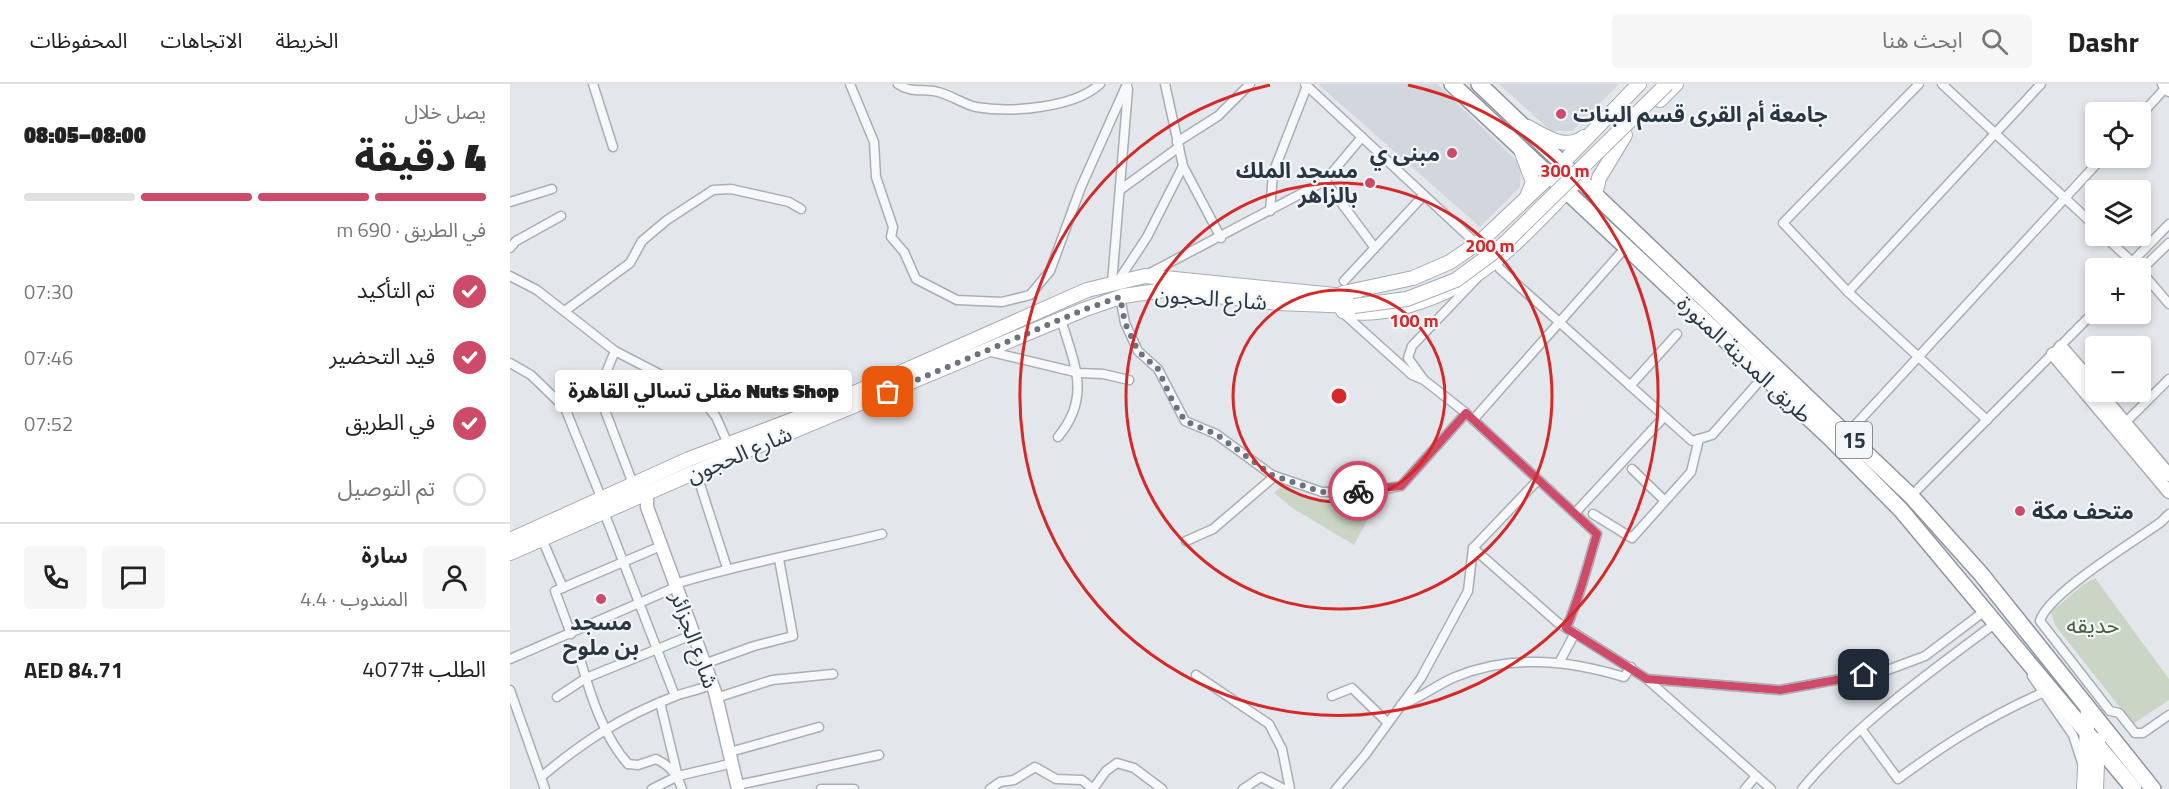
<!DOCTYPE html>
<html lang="ar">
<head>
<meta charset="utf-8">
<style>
	:root { --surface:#fff; --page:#f6f6f6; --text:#222; --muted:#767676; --line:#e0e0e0; --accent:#cd4b68 }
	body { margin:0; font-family:"Titillium Web","Noto Sans Arabic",sans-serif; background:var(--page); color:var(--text); direction:rtl; height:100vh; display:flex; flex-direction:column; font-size:22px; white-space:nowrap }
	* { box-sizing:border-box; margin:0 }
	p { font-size:20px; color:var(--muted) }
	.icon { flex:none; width:33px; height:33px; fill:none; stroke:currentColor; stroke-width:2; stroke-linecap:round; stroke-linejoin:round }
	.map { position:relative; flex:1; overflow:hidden; direction:ltr }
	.details { display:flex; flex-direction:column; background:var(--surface); width:510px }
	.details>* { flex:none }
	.fabs { position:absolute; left:1575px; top:18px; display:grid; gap:12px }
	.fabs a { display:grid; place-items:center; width:66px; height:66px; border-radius:6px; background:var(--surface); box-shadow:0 3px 9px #0003; font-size:30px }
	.pin { position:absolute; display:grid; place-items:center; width:51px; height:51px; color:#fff; margin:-26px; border-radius:12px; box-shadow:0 3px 9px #0006 }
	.courier { position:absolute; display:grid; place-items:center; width:60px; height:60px; margin:-30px; border:4px solid #cd4b68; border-radius:50%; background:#fff; color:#222; box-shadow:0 2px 8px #0007 }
	.bubble { position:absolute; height:42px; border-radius:6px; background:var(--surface); box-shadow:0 3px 9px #0003; font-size:20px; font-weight:800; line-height:42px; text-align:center; direction:rtl }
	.summary em { font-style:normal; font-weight:800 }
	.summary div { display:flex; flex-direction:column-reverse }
	.summary { display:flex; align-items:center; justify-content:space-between; height:102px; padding:0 24px }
	h1 { font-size:39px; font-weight:800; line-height:45px }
	.bar { display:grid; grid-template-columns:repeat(4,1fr); gap:9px 6px; align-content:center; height:72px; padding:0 24px }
	.bar i { height:8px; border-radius:4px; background:var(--line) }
	.bar .active { background:var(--accent) }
	.bar p { grid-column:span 4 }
	.line { display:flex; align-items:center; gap:15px; padding:0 24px; border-top:2px solid var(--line) }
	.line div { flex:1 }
	.round { display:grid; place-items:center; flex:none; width:63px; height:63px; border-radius:6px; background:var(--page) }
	ol { padding:0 24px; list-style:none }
	li { display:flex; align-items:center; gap:18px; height:66px }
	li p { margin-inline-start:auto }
	li .icon { padding:6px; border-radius:50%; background:var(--accent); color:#fff; stroke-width:4 }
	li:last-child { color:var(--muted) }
	li i { width:33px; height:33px; border:3px solid var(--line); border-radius:50% }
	header { display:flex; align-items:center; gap:36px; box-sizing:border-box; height:84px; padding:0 30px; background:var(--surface); border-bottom:2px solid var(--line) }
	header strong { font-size:28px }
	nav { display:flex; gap:33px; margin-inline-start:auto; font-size:21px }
	.search { width:420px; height:54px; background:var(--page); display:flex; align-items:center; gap:15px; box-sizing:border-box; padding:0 21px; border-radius:6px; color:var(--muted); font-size:22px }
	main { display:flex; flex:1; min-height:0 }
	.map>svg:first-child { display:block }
	.built { fill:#d2d6dd }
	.green { fill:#cad5c5 }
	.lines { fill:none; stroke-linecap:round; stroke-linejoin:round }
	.street-casing { stroke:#a8aeb6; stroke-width:11 }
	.secondary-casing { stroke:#a8aeb6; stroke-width:15 }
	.primary-casing { stroke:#a3acb7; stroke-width:16 }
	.highway-casing { stroke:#8b96a2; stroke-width:18 }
	.street { stroke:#f6f8f9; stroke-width:8 }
	.secondary { stroke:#fff; stroke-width:12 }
	.primary { stroke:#fff; stroke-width:14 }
	.highway { stroke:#fff; stroke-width:15 }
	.primary-bridge-casing { stroke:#a3acb7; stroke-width:16; stroke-linecap:butt }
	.primary-bridge { stroke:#fff; stroke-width:14 }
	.done { stroke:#6b747e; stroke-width:6; stroke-dasharray:0 10.8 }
	.route { stroke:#cd4b68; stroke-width:8 }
	.ring { fill:none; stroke:#d62828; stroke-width:3 }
	.poi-dot { fill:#cd4b68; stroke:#f3f6f8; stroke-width:2 }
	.labels { text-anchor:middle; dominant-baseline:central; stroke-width:4.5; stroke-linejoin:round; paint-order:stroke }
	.shield { fill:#f3f6f8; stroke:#67707a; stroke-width:1.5 }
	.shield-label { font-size:21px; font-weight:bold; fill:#2b3644 }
	.poi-label { font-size:22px; font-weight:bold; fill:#2b3644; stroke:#f3f6f8; text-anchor:start }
	.street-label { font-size:22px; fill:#2b3644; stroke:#f3f6f8 }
	.park-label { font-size:22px; fill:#435f39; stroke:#f3f6f8 }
	.centre { fill:#d62828; stroke:#f3f6f8; stroke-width:3 }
	.ring-label { font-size:18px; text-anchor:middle; font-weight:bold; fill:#d62828; stroke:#f3f6f8; stroke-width:4.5; stroke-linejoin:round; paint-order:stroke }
</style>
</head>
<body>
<header>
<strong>Dashr</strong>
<div class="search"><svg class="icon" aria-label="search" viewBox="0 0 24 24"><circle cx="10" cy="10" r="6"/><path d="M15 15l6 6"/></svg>ابحث هنا</div>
<nav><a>الخريطة</a><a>الاتجاهات</a><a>المحفوظات</a></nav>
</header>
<main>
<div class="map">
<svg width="1659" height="705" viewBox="0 0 1659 705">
	<rect width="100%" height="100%" fill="#e3e7eb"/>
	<g class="built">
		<path d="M808,0H927L1011,81L1010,103L970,143Z"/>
		<path d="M989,0H1109L1062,47H1041Z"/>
	</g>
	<g class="green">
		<path d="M770,403L809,416H868L844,461L784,425L764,409Z"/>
		<path d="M1585,494L1659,595V616L1623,640L1545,541L1541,528L1573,501Z"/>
	</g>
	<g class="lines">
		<g class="street-casing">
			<g id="street">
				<path d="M83,0L103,63"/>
				<path d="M340,0L364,58L366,93L383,143L381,153L394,168L406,195L447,216L492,218L520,211L540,187L571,103L617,0"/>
				<path d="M388,0C402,10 413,4 428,8C441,11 453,20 466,23C501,29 564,24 590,0"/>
				<path d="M655,0L673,82L711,154"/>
				<path d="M795,0L986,178L990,185L1182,357L1202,351L1253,293"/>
				<path d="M1409,0L1273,139L1338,208L1477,336"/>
				<path d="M1432,0L1586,143"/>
				<path d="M1630,32L1658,1"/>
				<path d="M852,53L815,97L865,164"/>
				<path d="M667,58L708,32L740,0"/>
				<path d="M610,106L669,63"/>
				<path d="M0,118L42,105"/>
				<path d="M760,127L763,89L797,2"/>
				<path d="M1594,152L1629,184"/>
				<path d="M0,164L6,157L51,132"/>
				<path d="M1622,178L1659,140"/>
				<path d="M1630,186L1659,220"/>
				<path d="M1631,186L1659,159"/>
				<path d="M638,190L815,97"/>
				<path d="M0,192L27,206L105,267L188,310L206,333L218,360"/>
				<path d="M967,194L902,262L898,274L914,296L956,329L1087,450C1077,482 1070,514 1056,544"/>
				<path d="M608,197L637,153L673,82"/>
				<path d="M834,197L914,111"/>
				<path d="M602,199L618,5"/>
				<path d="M1338,208L1531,0"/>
				<path d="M610,213L615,239L628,267L648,285L675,337L706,350L762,391L812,408L863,407L891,402L956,329"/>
				<path d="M56,226L120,179L132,157L157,136L203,106L221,105L279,118L291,125"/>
				<path d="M832,228L902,291L914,296"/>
				<path d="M105,267L88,308L123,400"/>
				<path d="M477,267L569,289L593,290L619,296"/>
				<path d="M0,279L21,291L55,324L91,413"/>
				<path d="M1120,302L1167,250"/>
				<path d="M963,336L1116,163"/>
				<path d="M1616,338L1659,295"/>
				<path d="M1337,350L1592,74"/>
				<path d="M548,353C582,312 564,280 551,235"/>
				<path d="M1122,385L1155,417"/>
				<path d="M186,388L217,484"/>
				<path d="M1401,412L1586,226"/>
				<path d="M94,428L165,612"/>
				<path d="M1065,429L1154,333"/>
				<path d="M1083,430L1122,454L1181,388L1189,355"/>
				<path d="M1659,430L1651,438C1625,457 1537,510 1530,537L1600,627L1609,629L1625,649H1633L1659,631"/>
				<path d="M32,455L53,504"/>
				<path d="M676,457L703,445L765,392"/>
				<path d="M963,464L1047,538L1137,595L1270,606L1375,587L1415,572L1476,526"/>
				<path d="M165,500C233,479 303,467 372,450"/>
				<path d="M61,550L45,507L144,465"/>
				<path d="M0,575L166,503"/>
				<path d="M71,578C81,613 94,653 118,680L128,681L146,675C161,682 167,691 172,705"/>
				<path d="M1049,579L1065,549"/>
				<path d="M194,580L244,562L283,552L269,475"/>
				<path d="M686,591L759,640L772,665L780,705"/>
				<path d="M1522,592L1563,651L1572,679"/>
				<path d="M1138,596L1261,705"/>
				<path d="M0,606L35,705"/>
				<path d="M822,612L842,604L878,639"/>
				<path d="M47,613L76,594L177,553"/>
				<path d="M206,614L262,596L323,590"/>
				<path d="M150,618L167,689"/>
				<path d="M891,621C911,614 926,601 945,593C1001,570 1058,576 1114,593L1121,583"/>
				<path d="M1352,646L1388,695C1435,660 1478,633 1532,609"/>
				<path d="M220,668L309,643"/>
				<path d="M31,693C74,657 111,633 163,613C173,609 184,607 195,603"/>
				<path d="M228,701L369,671"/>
				<path d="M142,705L168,692L215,681"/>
				<path d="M311,705H344"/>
				<path d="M480,705L490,698L504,696L525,683L546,695L572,696L583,705"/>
				<path d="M583,705L596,687L607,679L624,684L652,705"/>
				<path d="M733,705L751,693L774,705"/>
				<path d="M826,705L855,671L911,594L958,507L963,464L1028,396"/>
				<path d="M1235,705L1246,692"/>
				<path d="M1292,705C1346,640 1419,589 1487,538"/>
			</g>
		</g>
		<g class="secondary-casing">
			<g id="secondary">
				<path d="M1654,0L1659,6"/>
				<path d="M1551,263L1586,303"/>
				<path d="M1543,270L1659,408"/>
				<path d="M1589,308L1659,391"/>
				<path d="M137,409V423L205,608L228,705"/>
			</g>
		</g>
		<g class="primary-casing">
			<g id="primary">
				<path d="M1150,16L1166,0"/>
				<path d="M1018,43C1036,53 1056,67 1074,53"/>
				<path d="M1011,66L1023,98L1017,113"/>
				<path d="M1085,111L1089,94L1115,51"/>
				<path d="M833,209L903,194L940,178L972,156L1040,92L1129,0"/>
				<path d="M833,227C857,231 876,228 900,221C974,200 1011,154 1063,101"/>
				<path d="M0,456L179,375L290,333L577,206L635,192L845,213"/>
				<path d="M0,469L183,389L573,226L613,212L654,206L768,219L844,222"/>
				<path d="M1574,705L1578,624"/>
				<path d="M1586,705L1588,656"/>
			</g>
		</g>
		<g class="highway-casing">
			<g id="highway">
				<path d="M942,0L1320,354L1391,426L1624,705"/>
				<path d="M969,0L1401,412L1471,490L1643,705"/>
			</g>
		</g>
		<use href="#street" class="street"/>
		<use href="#secondary" class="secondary"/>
		<use href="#primary" class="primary"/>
		<use href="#highway" class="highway"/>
		<g class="primary-bridge-casing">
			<path id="primary-bridge" d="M844,222L897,215L946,196L992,162L1157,0"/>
		</g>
		<use href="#primary-bridge" class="primary-bridge"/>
	</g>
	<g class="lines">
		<path class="done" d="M378,308L573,226L610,213L615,239L628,267L648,285L662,316L675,337L706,350L762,391L812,408L848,407"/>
		<path class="route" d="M848,407L891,402L956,329L1087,450C1077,482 1070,514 1056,544L1137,595L1270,606L1354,591"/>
	</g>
	<g class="ring">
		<circle cx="829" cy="312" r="106"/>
		<circle cx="829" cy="312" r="213"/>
		<path d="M898 1A319 319 0 1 1 760 1"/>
	</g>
	<g class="poi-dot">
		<circle cx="1051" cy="30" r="6"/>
		<circle cx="942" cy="69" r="6"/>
		<circle cx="860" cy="99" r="6"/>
		<circle cx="1510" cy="427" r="6"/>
		<circle cx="91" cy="515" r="6"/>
	</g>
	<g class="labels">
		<rect class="shield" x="1326" y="338" width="36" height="36" rx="4.5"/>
		<g class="shield-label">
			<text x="1344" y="356">15</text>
		</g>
		<g class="poi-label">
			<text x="1063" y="30">جامعة أم القرى قسم البنات</text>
			<text x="930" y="69" text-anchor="end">مبنى ي</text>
			<text x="848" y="86" text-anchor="end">مسجد الملك<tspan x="848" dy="25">بالزاهر</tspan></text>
			<text x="1522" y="427">متحف مكة</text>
			<text x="91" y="538" text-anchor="middle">مسجد<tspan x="91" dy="25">بن ملوح</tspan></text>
		</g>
		<g class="street-label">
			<text transform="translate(701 214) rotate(4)">شارع الحجون</text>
			<text transform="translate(1235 275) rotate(43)">طريق المدينة المنورة</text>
			<text transform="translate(229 370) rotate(-23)">شارع الحجون</text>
			<text transform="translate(185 556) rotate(70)">شارع الجزائر</text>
		</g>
		<g class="park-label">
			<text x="1583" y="541">حديقه</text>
		</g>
	</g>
	<circle cx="829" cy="312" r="9" class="centre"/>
	<g class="ring-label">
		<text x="1055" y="93">300 m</text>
		<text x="980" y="168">200 m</text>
		<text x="904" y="243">100 m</text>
	</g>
</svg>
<div class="fabs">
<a><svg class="icon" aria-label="locate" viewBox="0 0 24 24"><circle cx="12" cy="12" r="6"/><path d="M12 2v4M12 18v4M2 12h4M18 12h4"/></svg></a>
<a><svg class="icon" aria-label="layers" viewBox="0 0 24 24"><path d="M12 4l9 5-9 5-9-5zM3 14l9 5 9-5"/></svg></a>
<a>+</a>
<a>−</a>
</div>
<div class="pin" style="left:378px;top:308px;background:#ea580c"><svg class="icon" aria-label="bag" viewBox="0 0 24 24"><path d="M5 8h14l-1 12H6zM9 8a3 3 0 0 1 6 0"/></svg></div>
<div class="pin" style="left:1354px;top:591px;background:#1f2937"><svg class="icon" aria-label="home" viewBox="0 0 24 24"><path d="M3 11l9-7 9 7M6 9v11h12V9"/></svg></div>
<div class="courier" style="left:848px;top:407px"><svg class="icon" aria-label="bike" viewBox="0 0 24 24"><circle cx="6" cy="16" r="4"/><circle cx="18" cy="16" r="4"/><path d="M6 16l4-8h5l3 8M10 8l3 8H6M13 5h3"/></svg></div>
<div class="bubble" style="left:45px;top:286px;width:297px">Nuts Shop مقلى تسالي القاهرة</div>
</div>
<section class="details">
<div class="summary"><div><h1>4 دقيقة</h1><p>يصل خلال</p></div><em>08:00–08:05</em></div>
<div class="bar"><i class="active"></i><i class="active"></i><i class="active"></i><i></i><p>في الطريق · 690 m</p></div>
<ol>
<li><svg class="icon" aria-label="check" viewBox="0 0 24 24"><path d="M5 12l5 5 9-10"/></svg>تم التأكيد<p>07:30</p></li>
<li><svg class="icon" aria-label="check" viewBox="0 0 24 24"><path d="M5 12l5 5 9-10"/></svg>قيد التحضير<p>07:46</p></li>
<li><svg class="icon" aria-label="check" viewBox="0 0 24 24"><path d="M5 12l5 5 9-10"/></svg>في الطريق<p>07:52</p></li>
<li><i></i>تم التوصيل</li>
</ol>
<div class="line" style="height:108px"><a class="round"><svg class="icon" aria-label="person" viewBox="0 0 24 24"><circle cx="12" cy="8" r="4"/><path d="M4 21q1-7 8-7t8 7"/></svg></a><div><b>سارة</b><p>المندوب · 4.4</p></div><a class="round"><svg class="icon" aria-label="chat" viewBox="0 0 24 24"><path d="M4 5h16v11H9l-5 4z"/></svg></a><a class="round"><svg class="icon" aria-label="phone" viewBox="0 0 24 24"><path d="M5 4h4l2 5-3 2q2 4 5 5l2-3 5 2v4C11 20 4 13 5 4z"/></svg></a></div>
<div class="line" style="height:78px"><div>الطلب #4077</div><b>AED 84.71</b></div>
</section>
</main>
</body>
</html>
